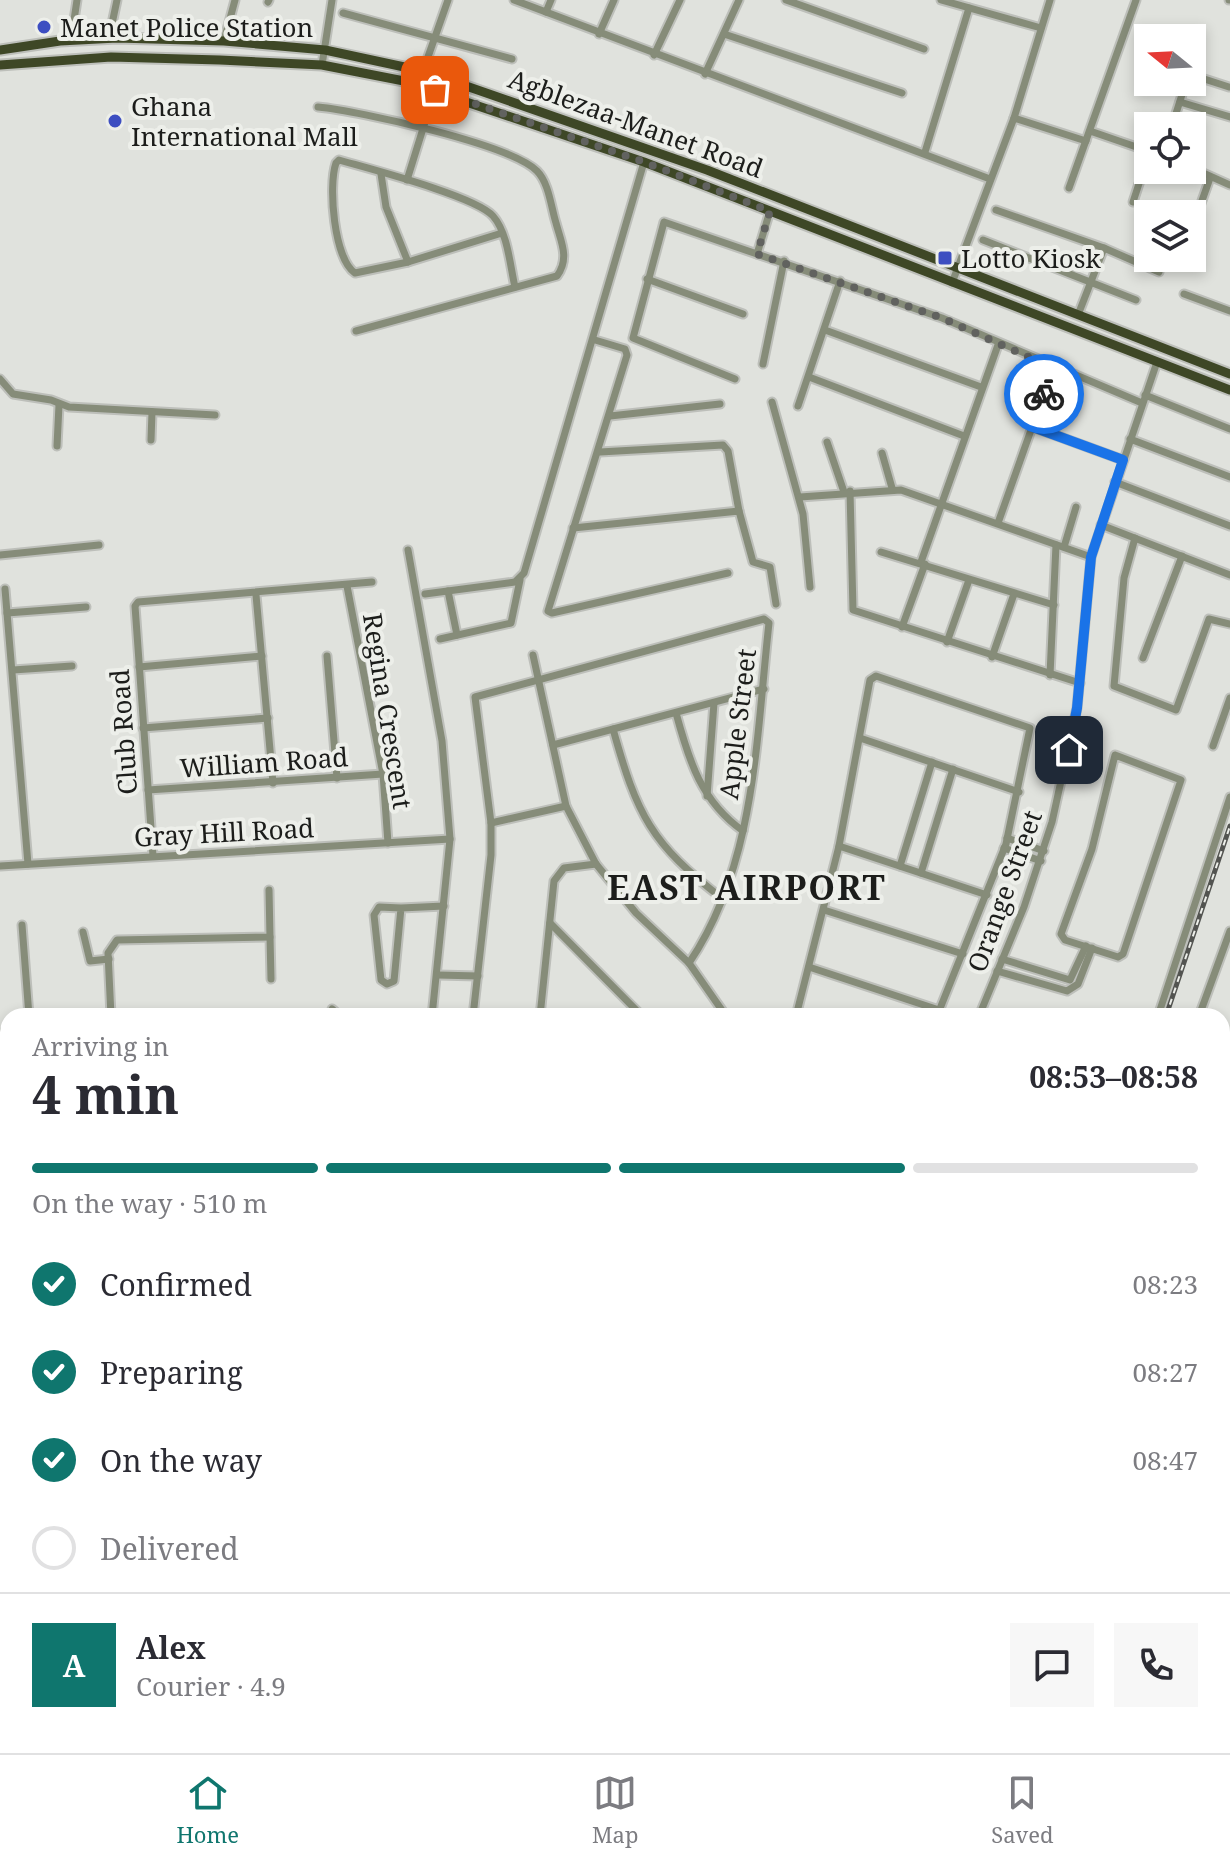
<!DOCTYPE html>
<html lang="en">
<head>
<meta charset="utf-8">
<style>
	:root { --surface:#fff; --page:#f7f7f7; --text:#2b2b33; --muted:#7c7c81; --line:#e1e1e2; --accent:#0f766e }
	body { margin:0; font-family:"Noto Serif",serif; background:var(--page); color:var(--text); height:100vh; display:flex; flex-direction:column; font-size:30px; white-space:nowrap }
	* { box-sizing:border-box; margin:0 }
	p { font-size:26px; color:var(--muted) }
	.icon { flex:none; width:44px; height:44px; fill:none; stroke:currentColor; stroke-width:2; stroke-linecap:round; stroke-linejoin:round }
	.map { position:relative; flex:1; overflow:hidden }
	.panel { position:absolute; left:0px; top:1008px; width:1230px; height:746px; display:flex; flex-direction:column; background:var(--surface); border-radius:24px 24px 0 0; box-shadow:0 4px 12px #0003 }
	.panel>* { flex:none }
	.needle { width:52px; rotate:288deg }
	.tools { position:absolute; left:1134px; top:24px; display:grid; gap:16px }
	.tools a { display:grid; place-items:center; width:72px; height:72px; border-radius:0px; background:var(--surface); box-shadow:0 4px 12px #0003; font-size:40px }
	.pin { position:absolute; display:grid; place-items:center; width:68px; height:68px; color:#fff; margin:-34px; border-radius:16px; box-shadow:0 4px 12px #0006 }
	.courier { position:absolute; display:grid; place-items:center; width:80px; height:80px; margin:-40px; border:6px solid #1a73e8; border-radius:50%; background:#fff; color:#222; box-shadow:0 2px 10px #0007 }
	.headline em { font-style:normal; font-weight:700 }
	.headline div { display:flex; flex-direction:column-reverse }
	.headline { display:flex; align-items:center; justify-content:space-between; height:136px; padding:0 32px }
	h1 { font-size:52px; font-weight:700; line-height:60px }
	.bar { display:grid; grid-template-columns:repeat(4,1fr); gap:12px 8px; align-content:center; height:96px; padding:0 32px }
	.bar i { height:10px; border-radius:6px; background:var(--line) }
	.bar .current { background:var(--accent) }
	.bar p { grid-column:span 4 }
	.line { display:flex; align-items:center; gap:20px; padding:0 32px; border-top:2px solid var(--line) }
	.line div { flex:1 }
	.round { display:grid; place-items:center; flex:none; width:84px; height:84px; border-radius:0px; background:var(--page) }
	ol { padding:0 32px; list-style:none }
	li { display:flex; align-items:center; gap:24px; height:88px }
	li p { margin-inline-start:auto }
	li .icon { padding:8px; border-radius:50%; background:var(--accent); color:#fff; stroke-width:4 }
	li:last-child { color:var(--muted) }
	li i { width:44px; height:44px; border:4px solid var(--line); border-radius:50% }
	.tabs { display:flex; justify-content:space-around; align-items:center; height:112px; border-top:2px solid var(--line); background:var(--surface); font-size:22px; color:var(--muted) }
	.tabs a { display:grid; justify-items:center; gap:4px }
	.tabs .current { color:var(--accent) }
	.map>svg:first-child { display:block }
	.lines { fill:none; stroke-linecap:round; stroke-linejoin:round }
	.stream { stroke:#6e7759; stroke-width:2 }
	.minor-casing { stroke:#bdbfba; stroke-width:11 }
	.major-casing { stroke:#bdbfba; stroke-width:13 }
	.minor { stroke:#868c79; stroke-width:7 }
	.major { stroke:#3e4726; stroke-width:9 }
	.rail-casing { stroke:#535451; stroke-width:5 }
	.rail { stroke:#edefea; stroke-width:2; stroke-dasharray:6; stroke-linecap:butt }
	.done { stroke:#61625f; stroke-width:8; stroke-dasharray:0 14.4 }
	.route { stroke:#1a73e8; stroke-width:10 }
	.poi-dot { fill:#3d4ec1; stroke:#edefea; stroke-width:3 }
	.labels { text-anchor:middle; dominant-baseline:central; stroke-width:8; stroke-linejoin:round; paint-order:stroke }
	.poi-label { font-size:26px; fill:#1c1d1b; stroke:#edefea; text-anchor:start }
	.street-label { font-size:26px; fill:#1c1d1b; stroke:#edefea }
	.district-label { font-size:34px; font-weight:bold; letter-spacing:2px; fill:#1c1d1b; stroke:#edefea }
</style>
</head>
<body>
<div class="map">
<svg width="1230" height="1753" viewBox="0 0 1230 1753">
	<rect width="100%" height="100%" fill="#e0e2dd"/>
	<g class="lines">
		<path class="stream" d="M775,1753L778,1746"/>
		<g class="minor-casing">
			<g id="minor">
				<path d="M514,0L990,179"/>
				<path d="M786,0L924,49"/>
				<path d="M941,0L1041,28"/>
				<path d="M1229,0H1230"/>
				<path d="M268,2L269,0"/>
				<path d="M546,12L551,0"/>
				<path d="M343,13L512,59"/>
				<path d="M599,34L614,0"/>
				<path d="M724,34L902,93"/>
				<path d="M109,38L117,0"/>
				<path d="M71,40L77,0"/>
				<path d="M224,41L235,0"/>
				<path d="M654,55L680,0"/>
				<path d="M1192,64L1198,46"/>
				<path d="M322,65L332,0"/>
				<path d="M423,71L448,0"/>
				<path d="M705,74L739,0"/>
				<path d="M1192,75L1229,87"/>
				<path d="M1180,102L1230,117"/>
				<path d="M318,107C359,111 510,144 537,171C549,183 551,207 556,223C561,242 570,258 557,276L356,331"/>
				<path d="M1014,118L1086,141"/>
				<path d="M1172,126L1186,82"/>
				<path d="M1090,131L1148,151"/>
				<path d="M925,152L969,8"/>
				<path d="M1192,168L1230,185"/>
				<path d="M381,174L386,207L408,262"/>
				<path d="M407,180L435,90"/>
				<path d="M1069,188L1136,0"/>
				<path d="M1133,202L1148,156"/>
				<path d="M996,210L1104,248L1159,272"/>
				<path d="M1192,229L1210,178"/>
				<path d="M502,233L408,262L355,273C334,259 328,186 336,163L339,160C370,169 475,196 493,216C508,233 510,266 515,287"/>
				<path d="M983,240L1136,300"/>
				<path d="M757,254L942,318L1142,403"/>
				<path d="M647,279L743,314"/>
				<path d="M952,283L1014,118L1050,0"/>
				<path d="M1184,294L1230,311"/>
				<path d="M1078,315L1104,248"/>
				<path d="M825,330L981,387"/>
				<path d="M595,340L625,349L627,355L548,611L552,613L728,573"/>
				<path d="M763,364L784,261"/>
				<path d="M809,377L964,436"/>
				<path d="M0,379L13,394L51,400L69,407L215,415"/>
				<path d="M735,379L633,338L664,222L757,254L770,211"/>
				<path d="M1145,395L1230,429"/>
				<path d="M772,402L803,514L810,587"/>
				<path d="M798,406L840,281"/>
				<path d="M610,416L720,404"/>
				<path d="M1033,427L1123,460"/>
				<path d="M1130,439L1230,477"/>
				<path d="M151,440L152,412"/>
				<path d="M827,442L844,492"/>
				<path d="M57,446L59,405"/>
				<path d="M600,452L723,445L728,451L739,511"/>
				<path d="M882,453L892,488"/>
				<path d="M1115,482L1230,526"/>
				<path d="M850,491L853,610L1080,683"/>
				<path d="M800,497L901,490L1091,557"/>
				<path d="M998,523L1053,368"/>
				<path d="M1101,525L1230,575"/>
				<path d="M573,528L739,511L753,562L770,567L776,604"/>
				<path d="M1135,538L1124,578L1114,686L1176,710L1209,619L1230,624"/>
				<path d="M1064,547L1076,507"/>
				<path d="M408,550L442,741L450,839L432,1016"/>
				<path d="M881,552L1054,605"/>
				<path d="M0,555L99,545"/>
				<path d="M921,562L998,345"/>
				<path d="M347,586L383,774L388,843"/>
				<path d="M5,589L28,864"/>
				<path d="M448,591L457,635"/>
				<path d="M425,594L515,582L524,573L644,162"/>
				<path d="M256,595L273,783"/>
				<path d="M7,613L86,607"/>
				<path d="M902,627L925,564"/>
				<path d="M440,639L511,623L520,580"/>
				<path d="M947,642L969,580"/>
				<path d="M533,655L566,806L596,864L636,913L689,963L726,1016"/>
				<path d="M327,656L337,778"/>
				<path d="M992,657L1014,594"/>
				<path d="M1143,658L1182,556"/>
				<path d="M139,667L262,656"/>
				<path d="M13,670L72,666"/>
				<path d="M1050,675L1056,545"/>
				<path d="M676,713C689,761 701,801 743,831"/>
				<path d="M143,728L268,718"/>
				<path d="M613,729C637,815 651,844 723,899"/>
				<path d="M860,738L1019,792"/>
				<path d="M553,745L764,689"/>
				<path d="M1213,746L1230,698"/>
				<path d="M1115,755L1181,780L1123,954L1118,957L1065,940L1061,934L1092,849Z"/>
				<path d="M148,790L383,774"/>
				<path d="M707,796L714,703"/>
				<path d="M491,823L566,806"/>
				<path d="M1007,838L1044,851"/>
				<path d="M839,846L987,895"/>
				<path d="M1004,848L1041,861"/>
				<path d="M153,856L135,606L138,602L372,582"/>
				<path d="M0,866L450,839"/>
				<path d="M900,866L932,762"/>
				<path d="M921,873L953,769"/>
				<path d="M401,908L379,907L374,915L381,980L387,984L394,981L401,908L444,906"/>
				<path d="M824,910L963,954"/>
				<path d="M550,923L642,1016"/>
				<path d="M22,925L29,1016"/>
				<path d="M83,932L90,961L109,959"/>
				<path d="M270,937L271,979"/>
				<path d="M1002,959L1070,980L1086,946"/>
				<path d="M809,967L939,1010"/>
				<path d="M997,971L1067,991L1078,984L1092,948"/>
				<path d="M438,975L478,976"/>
				<path d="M332,1009L340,1016"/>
				<path d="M111,1016L108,953L117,940L270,937L269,890"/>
				<path d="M473,1016L491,855V823L475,697L764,619L769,623C756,738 756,864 689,963"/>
				<path d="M540,1016L554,881L564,868L596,864"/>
				<path d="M796,1016L839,846L870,680L876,676L1030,728L1006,844L937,1016"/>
				<path d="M979,1016L1024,907L1052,822L1077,708L1091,557L1157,362"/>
				<path d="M1158,1016L1230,797"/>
				<path d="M1199,1016L1230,931"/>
				<path d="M0,1032L8,1034"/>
				<path d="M1222,1068L1230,1072"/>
				<path d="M0,1092L8,1162"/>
				<path d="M1222,1141L1230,1123"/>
				<path d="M0,1163L8,1244"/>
				<path d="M1222,1204L1230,1186"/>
				<path d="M1222,1239L1230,1246"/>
				<path d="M0,1269L8,1384"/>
				<path d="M0,1356L6,1442"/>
				<path d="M1222,1370L1230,1372"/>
				<path d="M5,1454L8,1594"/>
				<path d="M1222,1478L1230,1484"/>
				<path d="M1222,1576L1230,1577"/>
				<path d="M1222,1646L1230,1647"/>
				<path d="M1222,1714L1230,1715"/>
				<path d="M15,1746V1753"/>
				<path d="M22,1746V1753"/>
				<path d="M35,1746L36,1753"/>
				<path d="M72,1746L73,1753"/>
				<path d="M145,1746V1753"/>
				<path d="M221,1753V1746"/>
				<path d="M278,1753L279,1746"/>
				<path d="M354,1753L356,1746"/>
				<path d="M431,1753L433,1746"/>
				<path d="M513,1753L516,1746"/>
				<path d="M578,1753L580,1746"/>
				<path d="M654,1753L657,1746"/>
				<path d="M723,1753L726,1746"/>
				<path d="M841,1753L843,1746"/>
				<path d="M999,1753L1001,1746"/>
			</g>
		</g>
		<g class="major-casing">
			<g id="major">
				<path d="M0,50L60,41L117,38L224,41L325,50L423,71L707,170L1230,374"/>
				<path d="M0,65L111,57L220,60L322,65L404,81L644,162L1230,390"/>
			</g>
		</g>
		<use href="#minor" class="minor"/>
		<use href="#major" class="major"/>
		<g class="rail-casing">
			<g id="rail">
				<path d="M1166,1016L1230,826"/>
				<path d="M930,1753L932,1746"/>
			</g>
		</g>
		<use href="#rail" class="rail"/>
	</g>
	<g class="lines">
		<path class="done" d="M435,90L644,162L770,211L757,254L942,318L1053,368L1044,394"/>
		<path class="route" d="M1044,394L1033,427L1123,460L1091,557L1077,708L1069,750"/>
	</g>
	<g class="poi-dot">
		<circle cx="44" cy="27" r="8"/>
		<circle cx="115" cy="121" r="8"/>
		<rect x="937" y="250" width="16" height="16" rx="4"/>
	</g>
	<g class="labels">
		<g class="poi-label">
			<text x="60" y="27">Manet Police Station</text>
			<text x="131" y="106">Ghana<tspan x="131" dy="30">International Mall</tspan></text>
			<text x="961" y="258">Lotto Kiosk</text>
		</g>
		<g class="street-label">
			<text transform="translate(636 123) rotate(20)">Agblezaa-Manet Road</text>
			<text transform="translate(388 711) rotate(81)">Regina Crescent</text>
			<text transform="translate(737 724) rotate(-83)">Apple Street</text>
			<text transform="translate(123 732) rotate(-94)">Club Road</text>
			<text transform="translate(264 762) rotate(-4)">William Road</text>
			<text transform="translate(224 832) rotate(-3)">Gray Hill Road</text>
			<text transform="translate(1004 891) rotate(-70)">Orange Street</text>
		</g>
		<g class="district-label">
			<text x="747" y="887">EAST AIRPORT</text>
		</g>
	</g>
</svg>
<div class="tools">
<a><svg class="needle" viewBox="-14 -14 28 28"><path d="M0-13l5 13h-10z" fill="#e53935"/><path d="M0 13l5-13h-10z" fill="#7c7c81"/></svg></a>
<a><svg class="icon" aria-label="locate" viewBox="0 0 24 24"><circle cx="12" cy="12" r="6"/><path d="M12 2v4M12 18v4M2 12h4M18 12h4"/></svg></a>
<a><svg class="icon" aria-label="layers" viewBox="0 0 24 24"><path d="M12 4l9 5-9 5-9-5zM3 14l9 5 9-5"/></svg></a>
</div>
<div class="pin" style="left:435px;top:90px;background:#ea580c"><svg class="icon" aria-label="bag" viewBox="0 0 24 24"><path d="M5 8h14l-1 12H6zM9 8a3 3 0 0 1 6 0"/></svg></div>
<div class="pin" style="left:1069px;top:750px;background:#1f2937"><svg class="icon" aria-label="home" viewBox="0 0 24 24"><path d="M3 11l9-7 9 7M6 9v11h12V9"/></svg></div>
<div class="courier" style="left:1044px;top:394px"><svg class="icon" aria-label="bike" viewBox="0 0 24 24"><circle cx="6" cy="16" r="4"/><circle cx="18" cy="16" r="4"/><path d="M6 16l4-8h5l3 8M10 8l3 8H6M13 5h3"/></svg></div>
<section class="panel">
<div class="headline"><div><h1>4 min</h1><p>Arriving in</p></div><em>08:53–08:58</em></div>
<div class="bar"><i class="current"></i><i class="current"></i><i class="current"></i><i></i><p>On the way · 510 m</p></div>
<ol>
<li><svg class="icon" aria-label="check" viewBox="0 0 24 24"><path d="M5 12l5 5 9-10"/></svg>Confirmed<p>08:23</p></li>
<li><svg class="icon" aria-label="check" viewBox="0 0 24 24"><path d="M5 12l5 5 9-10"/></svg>Preparing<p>08:27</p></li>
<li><svg class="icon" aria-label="check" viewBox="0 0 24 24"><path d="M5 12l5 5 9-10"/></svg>On the way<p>08:47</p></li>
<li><i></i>Delivered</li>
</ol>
<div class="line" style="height:144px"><b class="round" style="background:var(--accent);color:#fff">A</b><div><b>Alex</b><p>Courier · 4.9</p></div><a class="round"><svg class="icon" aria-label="chat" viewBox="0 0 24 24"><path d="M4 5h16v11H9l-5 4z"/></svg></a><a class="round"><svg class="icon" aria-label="phone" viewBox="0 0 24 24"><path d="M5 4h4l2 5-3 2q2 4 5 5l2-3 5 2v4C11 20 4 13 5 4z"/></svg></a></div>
</section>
</div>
<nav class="tabs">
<a class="current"><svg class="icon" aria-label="home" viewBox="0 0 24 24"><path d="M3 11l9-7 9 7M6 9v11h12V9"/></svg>Home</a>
<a><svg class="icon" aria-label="map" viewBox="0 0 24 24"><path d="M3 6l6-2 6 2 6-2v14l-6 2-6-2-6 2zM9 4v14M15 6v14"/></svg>Map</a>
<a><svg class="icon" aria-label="saved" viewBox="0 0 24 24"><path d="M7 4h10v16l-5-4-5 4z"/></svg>Saved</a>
</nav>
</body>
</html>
